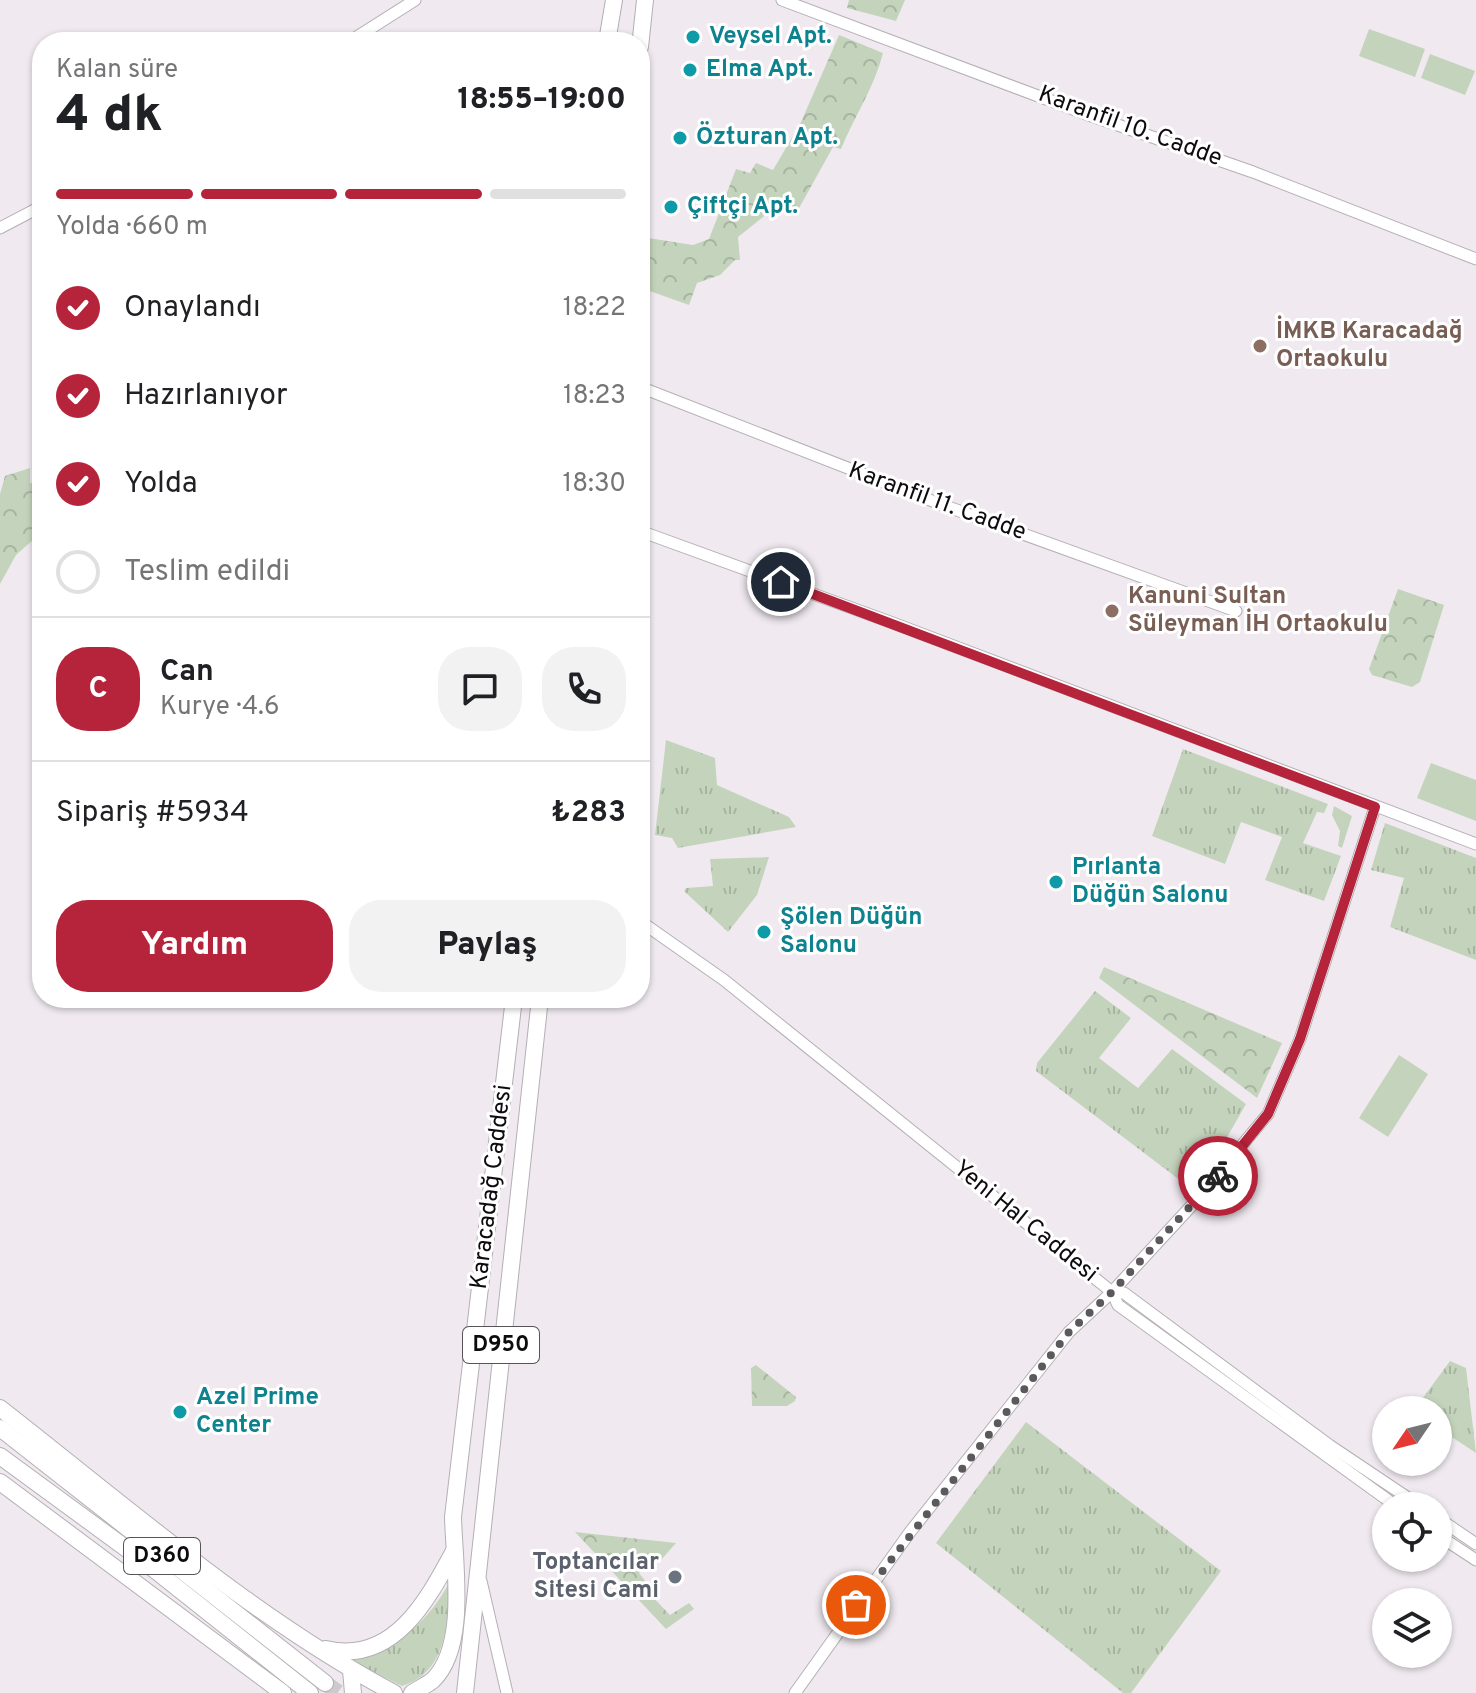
<!DOCTYPE html>
<html lang="tr">
<head>
<meta charset="utf-8">
<style>
	:root { --surface:#fff; --page:#f2f2f2; --text:#202124; --muted:#757577; --line:#e0e0e0; --accent:#b6243b }
	body { margin:0; font-family:Overpass,sans-serif; background:var(--page); color:var(--text); height:100vh; display:flex; flex-direction:column; font-size:30px; white-space:nowrap }
	* { box-sizing:border-box; margin:0 }
	p { font-size:26px; color:var(--muted) }
	.icon { flex:none; width:44px; height:44px; fill:none; stroke:currentColor; stroke-width:2; stroke-linecap:round; stroke-linejoin:round }
	.map { position:relative; flex:1; overflow:hidden }
	.sheet { position:absolute; left:32px; top:32px; width:618px; height:976px; display:flex; flex-direction:column; background:var(--surface); border-radius:32px; box-shadow:0 2px 6px #0004 }
	.sheet>* { flex:none }
	.needle { width:52px; rotate:235deg }
	.tools { position:absolute; left:1372px; top:1396px; display:grid; gap:16px }
	.tools a { display:grid; place-items:center; width:80px; height:80px; border-radius:50%; background:var(--surface); box-shadow:0 2px 6px #0004; font-size:40px }
	.pin { position:absolute; display:grid; place-items:center; width:68px; height:68px; color:#fff; margin:-34px; border:4px solid #fff; border-radius:50%; box-shadow:0 2px 8px #0007 }
	.courier { position:absolute; display:grid; place-items:center; width:80px; height:80px; margin:-40px; border:6px solid #b6243b; border-radius:50%; background:#fff; color:#222; box-shadow:0 2px 10px #0007 }
	.headline em { font-style:normal; font-weight:800 }
	.headline div { display:flex; flex-direction:column-reverse }
	.headline { display:flex; align-items:center; justify-content:space-between; height:136px; padding:0 24px }
	h1 { font-size:52px; font-weight:800; line-height:60px }
	.bar { display:grid; grid-template-columns:repeat(4,1fr); gap:12px 8px; align-content:center; height:96px; padding:0 24px }
	.bar i { height:10px; border-radius:6px; background:var(--line) }
	.bar .current { background:var(--accent) }
	.bar p { grid-column:span 4 }
	.line { display:flex; align-items:center; gap:20px; padding:0 24px; border-top:2px solid var(--line) }
	.line div { flex:1 }
	.round { display:grid; place-items:center; flex:none; width:84px; height:84px; border-radius:32px; background:var(--page) }
	ol { padding:0 24px; list-style:none }
	li { display:flex; align-items:center; gap:24px; height:88px }
	li p { margin-inline-start:auto }
	li .icon { padding:8px; border-radius:50%; background:var(--accent); color:#fff; stroke-width:4 }
	li:last-child { color:var(--muted) }
	li i { width:44px; height:44px; border:4px solid var(--line); border-radius:50% }
	.cta { display:flex; gap:16px; margin-top:auto; padding:16px 24px }
	.cta a { flex:1; height:92px; border-radius:32px; background:var(--accent); color:#fff; font-size:32px; font-weight:800; line-height:92px; text-align:center }
	.cta a+a { background:var(--page); color:var(--text) }
	.map>svg:first-child { display:block }
	.grass { fill:url(#grass-tufts) }
	.forest { fill:url(#forest-crowns) }
	.pitch { fill:#c4d4bc }
	.lines { fill:none; stroke-linecap:round; stroke-linejoin:round }
	.highway-tunnel { stroke:#cec9ce; stroke-width:16; stroke-dasharray:16 8; stroke-linecap:butt }
	.minor-casing { stroke:#b4afb4; stroke-width:13 }
	.highway-casing { stroke:#b4afb4; stroke-width:18 }
	.minor { stroke:#fff; stroke-width:11 }
	.highway { stroke:#fff; stroke-width:16 }
	.done { stroke:#5c595c; stroke-width:8; stroke-dasharray:0 14.4 }
	.route { stroke:#b6243b; stroke-width:10 }
	.culture-dot { fill:#0f9aa8; stroke:#fff; stroke-width:3 }
	.education-dot { fill:#8d6e63; stroke:#fff; stroke-width:3 }
	.worship-dot { fill:#6b7280; stroke:#fff; stroke-width:3 }
	.labels { text-anchor:middle; dominant-baseline:central; stroke-width:6; stroke-linejoin:round; paint-order:stroke }
	.shield { fill:#fff; stroke:#565456; stroke-width:2 }
	.shield-label { font-size:22px; font-weight:bold; fill:#0d0b0d }
	.culture-label { font-size:24px; font-weight:bold; fill:#0d838f; stroke:#fff; text-anchor:start }
	.street-label { font-size:24px; fill:#0d0b0d; stroke:#fff }
	.education-label { font-size:24px; font-weight:bold; fill:#785e54; stroke:#fff; text-anchor:start }
	.worship-label { font-size:24px; font-weight:bold; fill:#5b616d; stroke:#fff; text-anchor:end }
</style>
</head>
<body>
<div class="map">
<svg width="1476" height="1693" viewBox="0 0 1476 1693">
	<defs>
		<pattern id="grass-tufts" width="24" height="20" patternUnits="userSpaceOnUse" patternTransform="scale(2)"><rect width="24" height="20" fill="#c4d4bc"/><path d="M3 7l-1-3M5 7V3M7 7l1-3M15 17l-1-3M17 17v-4M19 17l1-3" fill="none" stroke="#a7b5a0"/></pattern>
		<pattern id="forest-crowns" width="20" height="18" patternUnits="userSpaceOnUse" patternTransform="scale(2)"><rect width="20" height="18" fill="#c4d4bc"/><path d="M2 6a3 3 0 1 1 6 0M12 15a3 3 0 1 1 6 0" fill="none" stroke="#a7b5a0"/></pattern>
	</defs>
	<rect width="100%" height="100%" fill="#f0eaf0"/>
	<g class="grass">
		<path d="M666,740L715,758L717,785L789,817L796,827L678,848L672,838L655,835Z"/>
		<path d="M1183,749L1328,804L1324,813L1317,812L1303,843L1341,856L1324,901L1265,880L1282,837L1241,822L1225,864L1152,836Z"/>
		<path d="M1334,806L1352,816L1342,848L1338,846L1340,831L1332,815Z"/>
		<path d="M1385,823L1476,858V960L1390,927L1404,878L1371,870Z"/>
		<path d="M769,857L757,895L728,932L684,891L686,888L713,886L710,859Z"/>
		<path d="M1095,991L1131,1018L1099,1058L1138,1088L1172,1049L1246,1104L1226,1139L1185,1184L1036,1071L1037,1063Z"/>
		<path d="M1450,1361L1466,1368L1476,1453L1438,1428V1410H1414Z"/>
		<path d="M1026,1422L1221,1571L1131,1693H1123L936,1543Z"/>
		<path d="M451,1579C446,1621 450,1671 402,1686L351,1661C397,1648 430,1621 451,1579Z"/>
	</g>
	<g class="forest">
		<path d="M849,0H905L896,21L847,8Z"/>
		<path d="M839,35L883,53C875,86 854,117 841,149L833,147L798,210L789,216L778,205L738,237L740,260H735L720,275L697,283L689,305L644,289L640,286L642,237L693,245L709,239L736,169L750,173L756,163L773,170L801,122Z"/>
		<path d="M30,468V483L42,482V532L16,555L0,584V494L5,476Z"/>
		<path d="M1398,589L1444,605L1420,682L1412,687L1372,675L1369,669Z"/>
		<path d="M1104,967L1282,1043L1257,1098L1099,978Z"/>
		<path d="M756,1365L796,1397L795,1401L787,1406H752L751,1368Z"/>
		<path d="M575,1532L676,1543L661,1560L639,1573L651,1588L647,1591L670,1615L689,1603L694,1609L666,1629Z"/>
	</g>
	<g class="pitch">
		<path d="M1369,29L1425,49L1415,77L1359,56Z"/>
		<path d="M1430,54L1475,71L1465,95L1421,78Z"/>
		<path d="M1431,763L1476,780V821L1417,798Z"/>
		<path d="M1399,1055L1428,1074L1388,1137L1359,1118Z"/>
	</g>
	<g class="lines">
		<path class="highway-tunnel" d="M325,1683L339,1693"/>
		<g class="minor-casing">
			<g id="minor">
				<path d="M782,0L1086,114L1253,172L1476,259"/>
				<path d="M349,42L415,0"/>
				<path d="M0,228L42,206"/>
				<path d="M640,387L940,504L1236,611"/>
				<path d="M640,531L893,623L1476,844"/>
				<path d="M640,921L724,980L1112,1292L1124,1293L1329,1445L1420,1506"/>
				<path d="M1112,1292L1118,1305L1396,1506"/>
				<path d="M1438,1518L1476,1544"/>
				<path d="M1438,1535L1476,1560"/>
				<path d="M481,1581L507,1693"/>
				<path d="M795,1693L910,1532L1069,1332L1112,1292L1194,1203L1268,1114L1300,1039L1375,807"/>
			</g>
		</g>
		<g class="highway-casing">
			<g id="highway">
				<path d="M607,42L614,0"/>
				<path d="M640,47L645,0"/>
				<path d="M0,1408C127,1507 252,1617 394,1693"/>
				<path d="M0,1428L325,1683"/>
				<path d="M0,1456L146,1563L310,1693"/>
				<path d="M0,1482L283,1693"/>
				<path d="M326,1649C393,1665 427,1601 454,1551"/>
				<path d="M351,1670L353,1693"/>
				<path d="M412,1693C418,1689 427,1685 433,1680C468,1646 454,1563 453,1517L514,998"/>
				<path d="M465,1693L540,998"/>
			</g>
		</g>
		<use href="#minor" class="minor"/>
		<use href="#highway" class="highway"/>
	</g>
	<g class="lines">
		<path class="done" d="M856,1605L1069,1332L1112,1292L1218,1176"/>
		<path class="route" d="M781,582L1375,807L1300,1039L1268,1114L1218,1176"/>
	</g>
	<g class="culture-dot">
		<circle cx="693" cy="37" r="8"/>
		<circle cx="690" cy="70" r="8"/>
		<circle cx="680" cy="138" r="8"/>
		<circle cx="671" cy="207" r="8"/>
		<circle cx="1056" cy="882" r="8"/>
		<circle cx="764" cy="932" r="8"/>
		<circle cx="180" cy="1412" r="8"/>
	</g>
	<g class="education-dot">
		<circle cx="1260" cy="346" r="8"/>
		<circle cx="1112" cy="611" r="8"/>
	</g>
	<circle class="worship-dot" cx="675" cy="1577" r="8"/>
	<g class="labels">
		<g class="shield">
			<rect x="463" y="1327" width="76" height="36" rx="6"/>
			<rect x="124" y="1538" width="76" height="36" rx="6"/>
		</g>
		<g class="shield-label">
			<text x="501" y="1345">D950</text>
			<text x="162" y="1556">D360</text>
		</g>
		<g class="culture-label">
			<text x="709" y="37">Veysel Apt.</text>
			<text x="706" y="70">Elma Apt.</text>
			<text x="696" y="138">Özturan Apt.</text>
			<text x="687" y="207">Çiftçi Apt.</text>
			<text x="1072" y="868">Pırlanta<tspan x="1072" dy="28">Düğün Salonu</tspan></text>
			<text x="780" y="918">Şölen Düğün<tspan x="780" dy="28">Salonu</tspan></text>
			<text x="196" y="1398">Azel Prime<tspan x="196" dy="28">Center</tspan></text>
		</g>
		<g class="street-label">
			<text transform="translate(1130 127) rotate(20)">Karanfil 10. Cadde</text>
			<text transform="translate(937 502) rotate(20)">Karanfil 11. Cadde</text>
			<text transform="translate(492 1187) rotate(-83)">Karacadağ Caddesi</text>
			<text transform="translate(1025 1222) rotate(39)">Yeni Hal Caddesi</text>
		</g>
		<g class="education-label">
			<text x="1276" y="332">İMKB Karacadağ<tspan x="1276" dy="28">Ortaokulu</tspan></text>
			<text x="1128" y="597">Kanuni Sultan<tspan x="1128" dy="28">Süleyman İH Ortaokulu</tspan></text>
		</g>
		<g class="worship-label">
			<text x="659" y="1563">Toptancılar<tspan x="659" dy="28">Sitesi Cami</tspan></text>
		</g>
	</g>
</svg>
<div class="tools">
<a><svg class="needle" viewBox="-14 -14 28 28"><path d="M0-13l5 13h-10z" fill="#e53935"/><path d="M0 13l5-13h-10z" fill="#757577"/></svg></a>
<a><svg class="icon" aria-label="locate" viewBox="0 0 24 24"><circle cx="12" cy="12" r="6"/><path d="M12 2v4M12 18v4M2 12h4M18 12h4"/></svg></a>
<a><svg class="icon" aria-label="layers" viewBox="0 0 24 24"><path d="M12 4l9 5-9 5-9-5zM3 14l9 5 9-5"/></svg></a>
</div>
<div class="pin" style="left:856px;top:1605px;background:#ea580c"><svg class="icon" aria-label="bag" viewBox="0 0 24 24"><path d="M5 8h14l-1 12H6zM9 8a3 3 0 0 1 6 0"/></svg></div>
<div class="pin" style="left:781px;top:582px;background:#1f2937"><svg class="icon" aria-label="home" viewBox="0 0 24 24"><path d="M3 11l9-7 9 7M6 9v11h12V9"/></svg></div>
<div class="courier" style="left:1218px;top:1176px"><svg class="icon" aria-label="bike" viewBox="0 0 24 24"><circle cx="6" cy="16" r="4"/><circle cx="18" cy="16" r="4"/><path d="M6 16l4-8h5l3 8M10 8l3 8H6M13 5h3"/></svg></div>
<section class="sheet">
<div class="headline"><div><h1>4 dk</h1><p>Kalan süre</p></div><em>18:55–19:00</em></div>
<div class="bar"><i class="current"></i><i class="current"></i><i class="current"></i><i></i><p>Yolda · 660 m</p></div>
<ol>
<li><svg class="icon" aria-label="check" viewBox="0 0 24 24"><path d="M5 12l5 5 9-10"/></svg>Onaylandı<p>18:22</p></li>
<li><svg class="icon" aria-label="check" viewBox="0 0 24 24"><path d="M5 12l5 5 9-10"/></svg>Hazırlanıyor<p>18:23</p></li>
<li><svg class="icon" aria-label="check" viewBox="0 0 24 24"><path d="M5 12l5 5 9-10"/></svg>Yolda<p>18:30</p></li>
<li><i></i>Teslim edildi</li>
</ol>
<div class="line" style="height:144px"><b class="round" style="background:var(--accent);color:#fff">C</b><div><b>Can</b><p>Kurye · 4.6</p></div><a class="round"><svg class="icon" aria-label="chat" viewBox="0 0 24 24"><path d="M4 5h16v11H9l-5 4z"/></svg></a><a class="round"><svg class="icon" aria-label="phone" viewBox="0 0 24 24"><path d="M5 4h4l2 5-3 2q2 4 5 5l2-3 5 2v4C11 20 4 13 5 4z"/></svg></a></div>
<div class="line" style="height:104px"><div>Sipariş #5934</div><b>₺283</b></div>
<div class="cta"><a>Yardım</a><a>Paylaş</a></div>
</section>
</div>
</body>
</html>
